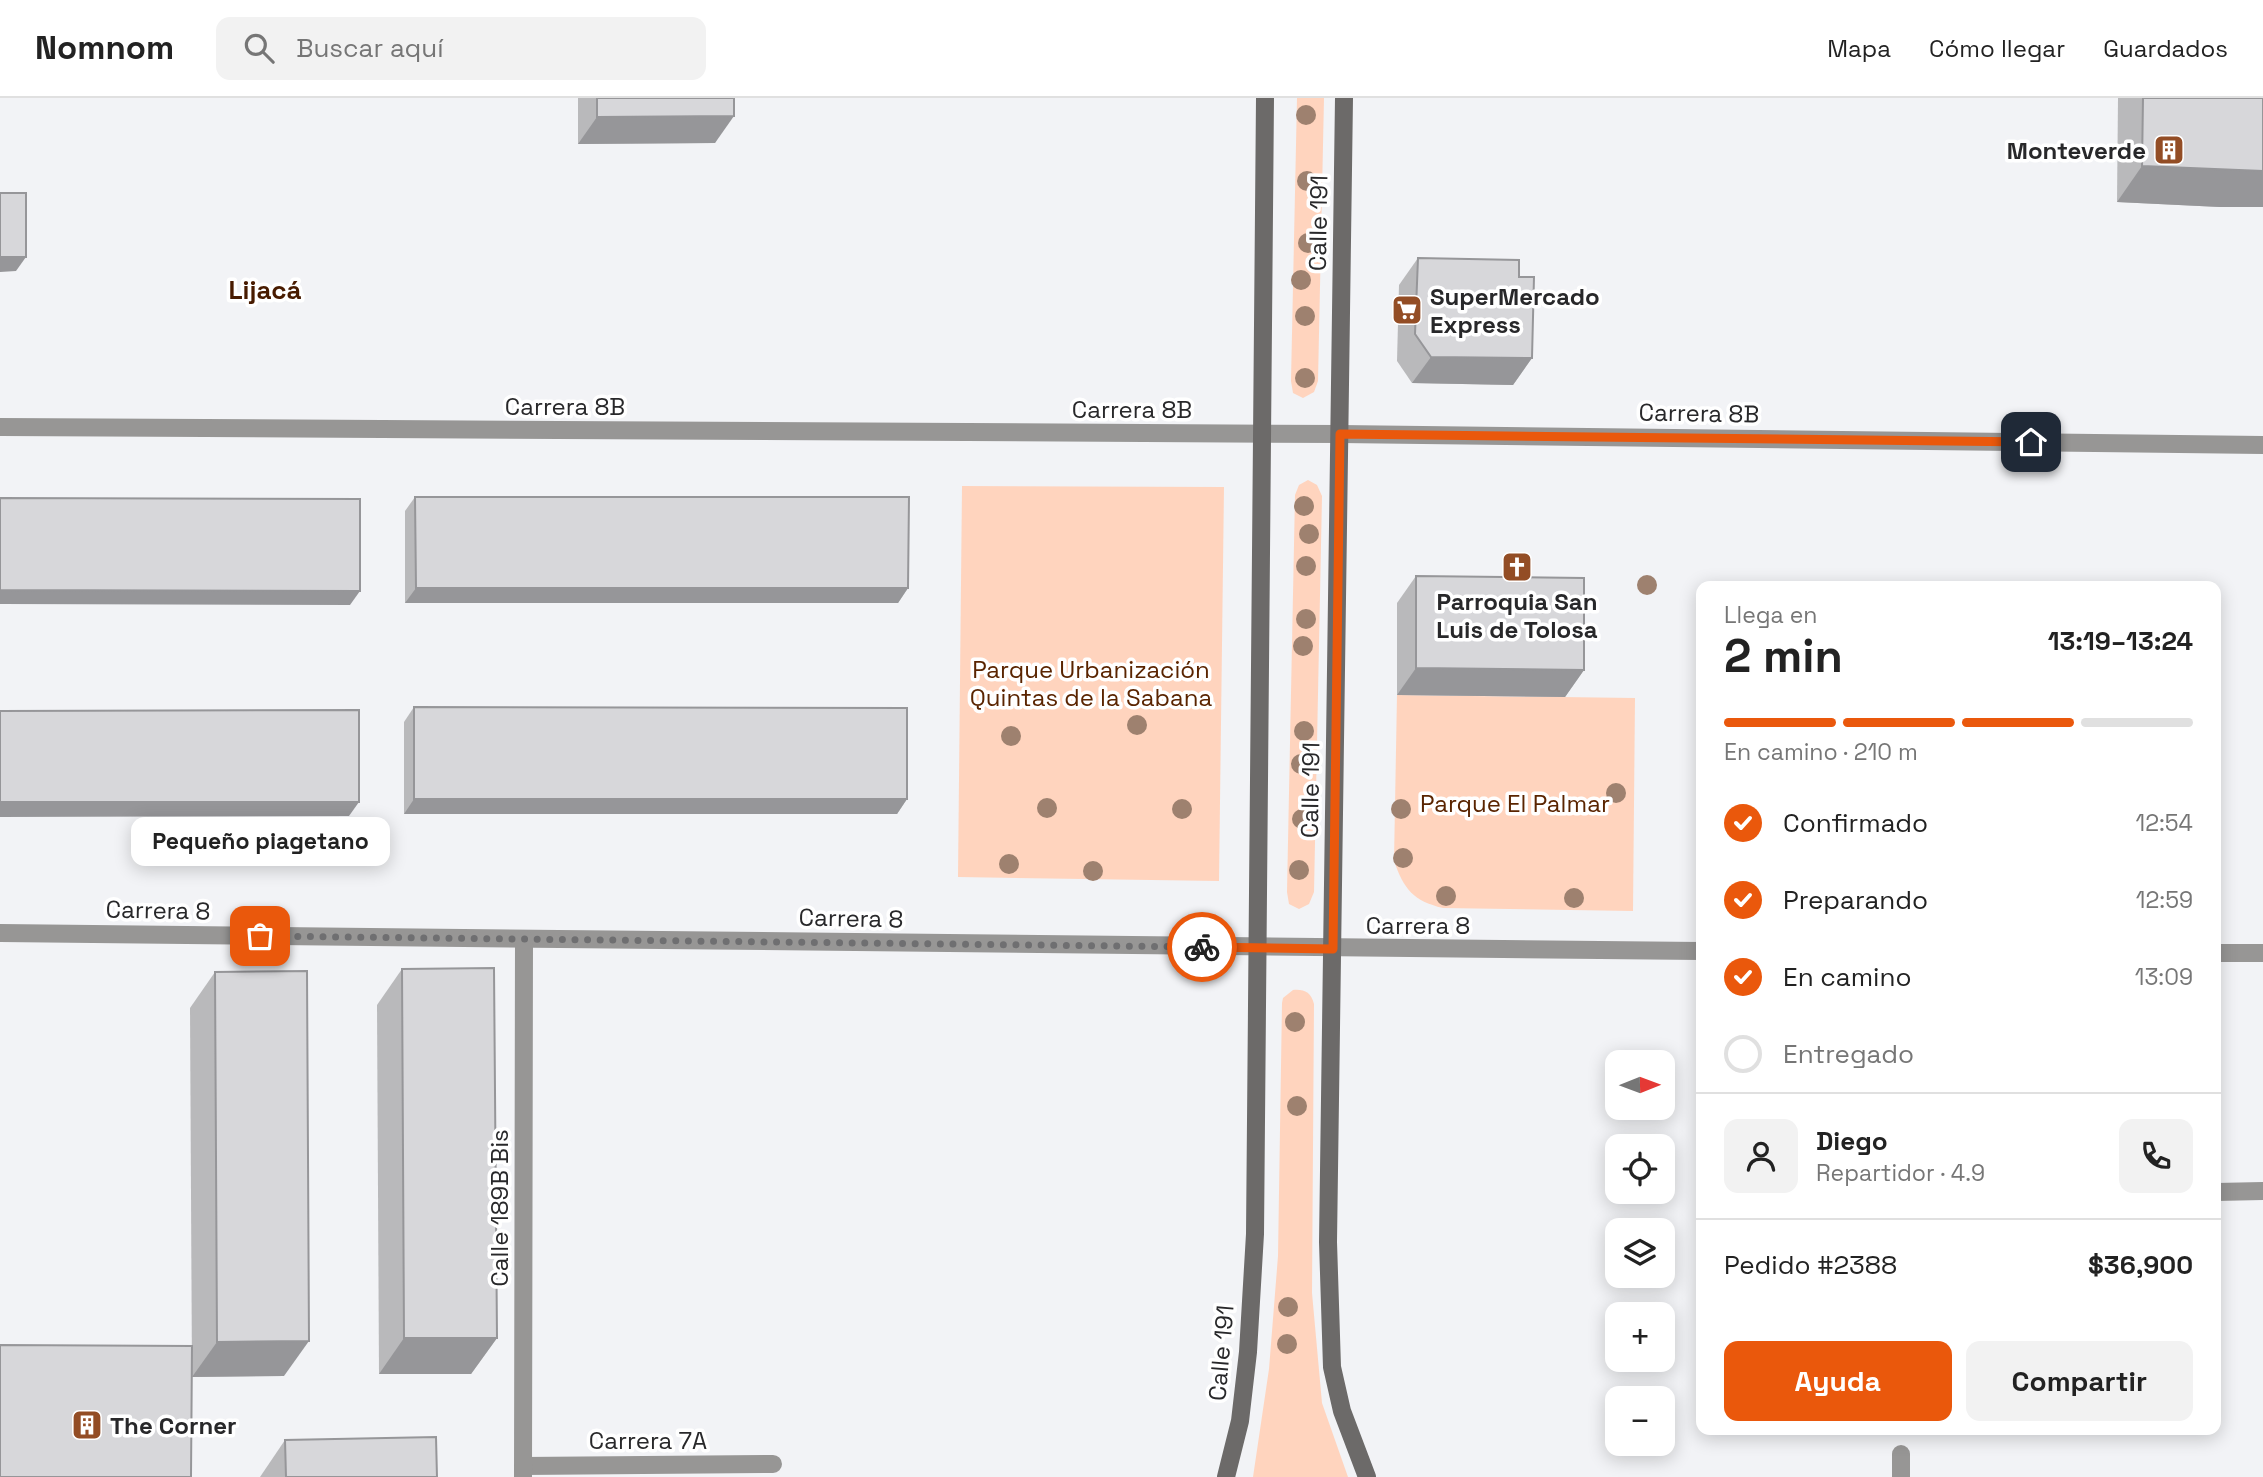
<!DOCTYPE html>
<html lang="es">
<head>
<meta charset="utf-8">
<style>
	:root { --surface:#fff; --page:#f2f2f2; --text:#222; --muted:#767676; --line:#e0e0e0; --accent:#ea580c }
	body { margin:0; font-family:"Space Grotesk",sans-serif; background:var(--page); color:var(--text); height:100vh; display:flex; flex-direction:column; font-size:26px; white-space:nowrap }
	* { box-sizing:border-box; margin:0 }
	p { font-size:23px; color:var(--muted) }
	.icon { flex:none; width:38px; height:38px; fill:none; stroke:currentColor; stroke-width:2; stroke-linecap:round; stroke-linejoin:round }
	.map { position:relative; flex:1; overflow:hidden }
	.side { position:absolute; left:1696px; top:483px; width:525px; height:854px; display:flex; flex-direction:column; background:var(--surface); border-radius:14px; box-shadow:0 4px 18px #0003 }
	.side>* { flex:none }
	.needle { width:46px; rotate:89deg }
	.buttons { position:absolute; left:1605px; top:952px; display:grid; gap:14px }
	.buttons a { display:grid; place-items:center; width:70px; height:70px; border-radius:14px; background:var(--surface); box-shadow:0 4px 18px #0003; font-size:35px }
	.pin { position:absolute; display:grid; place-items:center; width:60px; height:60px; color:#fff; margin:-30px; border-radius:14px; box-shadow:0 4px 10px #0006 }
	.courier { position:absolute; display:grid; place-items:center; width:70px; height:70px; margin:-35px; border:5px solid #ea580c; border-radius:50%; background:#fff; color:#222; box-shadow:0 2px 9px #0007 }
	.bubble { position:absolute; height:49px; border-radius:14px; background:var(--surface); box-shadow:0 4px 18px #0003; font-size:23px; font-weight:700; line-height:49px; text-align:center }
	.summary em { font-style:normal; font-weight:700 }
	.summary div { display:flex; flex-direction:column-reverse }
	.summary { display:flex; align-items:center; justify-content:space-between; height:119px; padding:0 28px }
	h1 { font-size:46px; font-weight:700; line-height:52px }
	.bar { display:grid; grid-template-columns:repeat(4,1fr); gap:10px 7px; align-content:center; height:84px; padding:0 28px }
	.bar i { height:9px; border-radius:5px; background:var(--line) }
	.bar .active { background:var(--accent) }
	.bar p { grid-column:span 4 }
	.line { display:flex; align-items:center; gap:18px; padding:0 28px; border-top:2px solid var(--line) }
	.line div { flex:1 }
	.round { display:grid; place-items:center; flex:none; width:74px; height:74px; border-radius:14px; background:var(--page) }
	ol { padding:0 28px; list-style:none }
	li { display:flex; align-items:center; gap:21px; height:77px }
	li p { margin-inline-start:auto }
	li .icon { padding:7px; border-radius:50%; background:var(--accent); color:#fff; stroke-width:4 }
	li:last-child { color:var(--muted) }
	li i { width:38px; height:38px; border:4px solid var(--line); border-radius:50% }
	.primary-button { display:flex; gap:14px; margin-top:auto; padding:14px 28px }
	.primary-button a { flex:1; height:80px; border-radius:14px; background:var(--accent); color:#fff; font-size:28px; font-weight:700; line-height:80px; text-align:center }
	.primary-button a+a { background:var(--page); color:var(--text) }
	header { display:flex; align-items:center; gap:42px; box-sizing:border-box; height:98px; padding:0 35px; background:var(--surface); border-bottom:2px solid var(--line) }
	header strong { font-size:33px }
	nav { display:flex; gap:38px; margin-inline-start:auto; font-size:24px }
	.search { width:490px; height:63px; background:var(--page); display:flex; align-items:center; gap:18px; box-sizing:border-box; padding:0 24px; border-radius:14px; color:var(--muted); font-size:26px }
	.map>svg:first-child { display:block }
	.green { fill:#ffd4be }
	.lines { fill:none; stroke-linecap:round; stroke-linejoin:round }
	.street { stroke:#979695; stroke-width:18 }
	.secondary { stroke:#6c6a69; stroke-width:18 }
	.tree { fill:#9e816f }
	.wall { fill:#b9b9bb }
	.shaded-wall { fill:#969699 }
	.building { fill:#d7d7da; stroke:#969699; stroke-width:2 }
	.done { stroke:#6f6f71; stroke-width:7; stroke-dasharray:0 12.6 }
	.route { stroke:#ea580c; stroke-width:9 }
	.labels { text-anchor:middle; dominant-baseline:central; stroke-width:7; stroke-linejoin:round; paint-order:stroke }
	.poi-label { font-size:24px; font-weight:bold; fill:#28282a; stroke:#fff; text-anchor:start }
	.street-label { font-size:24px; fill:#28282a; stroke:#fff }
	.park-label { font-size:24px; fill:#5a2400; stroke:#fff }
	.neighbourhood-label { font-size:26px; font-weight:bold; fill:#481b00; stroke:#fff }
</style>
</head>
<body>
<header>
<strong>Nomnom</strong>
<div class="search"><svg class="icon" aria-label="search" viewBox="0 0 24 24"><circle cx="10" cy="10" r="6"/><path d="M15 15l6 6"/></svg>Buscar aquí</div>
<nav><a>Mapa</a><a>Cómo llegar</a><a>Guardados</a></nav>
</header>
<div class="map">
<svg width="2263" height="1379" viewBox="0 0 2263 1379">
	<rect width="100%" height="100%" fill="#f2f3f6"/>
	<g class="green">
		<path d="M1297,0H1324L1318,283L1314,294L1303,300L1293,295L1291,283Z"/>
		<path d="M1308,382L1317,387L1322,398L1314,794L1309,806L1299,811L1289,806L1287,794L1295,397L1299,387Z"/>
		<path d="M962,388L1224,389L1219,783L958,779Z"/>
		<path d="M1397,597L1635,600L1633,813L1443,810C1413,803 1404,791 1394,763Z"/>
		<path d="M1293,892C1304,891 1311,894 1314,906L1312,1195L1322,1305L1348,1379H1253L1269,1271L1278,1158L1282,905L1283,900Z"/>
	</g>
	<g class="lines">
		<g class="street">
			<path d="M0,329L1340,336L2263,347"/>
			<path d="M0,835L1701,853"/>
			<path d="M2216,855H2263"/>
			<path d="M2216,1094L2263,1093"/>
			<path d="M523,1368L773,1366"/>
			<path d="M523,1379L524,841"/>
			<path d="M1901,1379V1356"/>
		</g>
		<g class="secondary">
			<path d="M1344,0L1328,1144L1332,1269L1342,1313L1367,1379"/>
			<path d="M1226,1379L1240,1323L1248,1254L1255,1136L1265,0"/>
		</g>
	</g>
	<g class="tree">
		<circle cx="1306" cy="17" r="10"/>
		<circle cx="1307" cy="83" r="10"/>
		<circle cx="1308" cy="145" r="10"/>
		<circle cx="1301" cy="182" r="10"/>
		<circle cx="1305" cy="218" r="10"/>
		<circle cx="1305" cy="280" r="10"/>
		<circle cx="1304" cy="408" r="10"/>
		<circle cx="1309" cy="436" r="10"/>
		<circle cx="1306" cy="468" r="10"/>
		<circle cx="1647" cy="487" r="10"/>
		<circle cx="1306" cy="521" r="10"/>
		<circle cx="1303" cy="548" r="10"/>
		<circle cx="1137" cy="627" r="10"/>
		<circle cx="1304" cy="633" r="10"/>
		<circle cx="1011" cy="638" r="10"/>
		<circle cx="1301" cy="666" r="10"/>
		<circle cx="1616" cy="695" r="10"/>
		<circle cx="1047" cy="710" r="10"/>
		<circle cx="1182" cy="711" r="10"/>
		<circle cx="1401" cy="711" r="10"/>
		<circle cx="1302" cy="721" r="10"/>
		<circle cx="1403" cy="760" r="10"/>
		<circle cx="1009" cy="766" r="10"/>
		<circle cx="1299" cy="772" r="10"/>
		<circle cx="1093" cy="773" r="10"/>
		<circle cx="1446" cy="798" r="10"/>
		<circle cx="1574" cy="800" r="10"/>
		<circle cx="1295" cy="924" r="10"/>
		<circle cx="1297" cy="1008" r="10"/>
		<circle cx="1288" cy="1209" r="10"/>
		<circle cx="1287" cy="1246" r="10"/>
	</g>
	<g class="wall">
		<path d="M578,0H734L715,45L578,46Z"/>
		<path d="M2118,0H2263L2220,109L2117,104Z"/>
		<path d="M1418,160L1519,179L1532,260L1513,287L1412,285L1397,263L1399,187Z"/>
		<path d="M415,399L908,490L898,505H405V413Z"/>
		<path d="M1416,478L1584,572L1565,599L1397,597V505Z"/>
		<path d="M414,609L907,701L897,716H404V624Z"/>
		<path d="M402,871L497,1240L471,1276H379L377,907Z"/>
		<path d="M215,874L284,1278L192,1279L190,910Z"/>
		<path d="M285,1342L437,1379H260Z"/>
	</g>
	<g class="shaded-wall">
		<path d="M734,18L715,45L578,46L597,19Z"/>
		<path d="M2142,68L2263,73V109H2220L2117,104Z"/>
		<path d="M0,159H26L16,173L0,174Z"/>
		<path d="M1431,259L1532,260L1513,287L1412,285Z"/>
		<path d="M416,490H908L898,505H405Z"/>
		<path d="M0,492L360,493L350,507L0,506Z"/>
		<path d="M1416,570L1584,572L1565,599L1397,597Z"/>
		<path d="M414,701H907L897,716H404Z"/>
		<path d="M0,704H359L349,718L0,719Z"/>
		<path d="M404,1240H497L471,1276H379Z"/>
		<path d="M309,1243L284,1278L192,1279L217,1244Z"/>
	</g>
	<g class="building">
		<path d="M597,0H734V18L597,19Z"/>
		<path d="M2143,0H2263V73L2142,68Z"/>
		<rect x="0" y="95" width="26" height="64"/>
		<path d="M1418,160L1519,162V179H1534L1532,260L1431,259L1415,236Z"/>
		<path d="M415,399H909L908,490H416Z"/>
		<path d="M0,400L360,401V493L0,492Z"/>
		<path d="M1416,478L1584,480V572L1416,570Z"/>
		<path d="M414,609L907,610V701H414Z"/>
		<path d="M359,612V704H0V613Z"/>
		<path d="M494,870L497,1240H404L402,871Z"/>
		<path d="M307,873L309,1243L217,1244L215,874Z"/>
		<path d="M0,1247L192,1248L191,1379H0Z"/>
		<path d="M436,1339L437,1379H286L285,1342Z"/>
	</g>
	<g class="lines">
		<path class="done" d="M260,838L1202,849"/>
		<path class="route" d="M1202,849L1333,851L1340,336L2031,344"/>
	</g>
	<defs>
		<g id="building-square" transform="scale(1.575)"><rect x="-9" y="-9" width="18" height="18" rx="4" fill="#934d25" stroke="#fff"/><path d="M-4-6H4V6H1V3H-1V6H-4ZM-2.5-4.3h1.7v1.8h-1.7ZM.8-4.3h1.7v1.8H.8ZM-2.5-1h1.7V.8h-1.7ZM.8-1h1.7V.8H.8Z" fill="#fff"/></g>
		<g id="supermarket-square" transform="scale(1.575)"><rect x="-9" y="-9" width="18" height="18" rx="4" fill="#934d25" stroke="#fff"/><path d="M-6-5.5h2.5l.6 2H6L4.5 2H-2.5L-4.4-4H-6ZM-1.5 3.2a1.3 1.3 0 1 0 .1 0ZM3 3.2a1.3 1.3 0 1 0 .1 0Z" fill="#fff"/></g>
		<g id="church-square" transform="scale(1.575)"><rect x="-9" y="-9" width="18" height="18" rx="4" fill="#934d25" stroke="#fff"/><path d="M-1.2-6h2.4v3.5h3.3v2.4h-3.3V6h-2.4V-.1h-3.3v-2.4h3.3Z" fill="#fff"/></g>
	</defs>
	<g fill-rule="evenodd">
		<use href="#building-square" x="2169" y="52"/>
		<use href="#supermarket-square" x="1407" y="212"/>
		<use href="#church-square" x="1517" y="469"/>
		<use href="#building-square" x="87" y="1327"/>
	</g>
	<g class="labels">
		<g class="poi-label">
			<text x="2146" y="52" text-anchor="end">Monteverde</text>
			<text x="1430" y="198">SuperMercado<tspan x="1430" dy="28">Express</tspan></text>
			<text x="1517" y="503" text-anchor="middle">Parroquia San<tspan x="1517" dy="28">Luis de Tolosa</tspan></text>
			<text x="110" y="1327">The Corner</text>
		</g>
		<g class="street-label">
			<text transform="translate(1318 125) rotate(-89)">Calle 191</text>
			<text x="565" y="308">Carrera 8B</text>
			<text x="1132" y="311">Carrera 8B</text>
			<text transform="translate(1699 315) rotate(1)">Carrera 8B</text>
			<text transform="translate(1310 692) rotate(-89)">Calle 191</text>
			<text transform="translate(158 812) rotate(1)">Carrera 8</text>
			<text transform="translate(851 820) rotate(1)">Carrera 8</text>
			<text x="1418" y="827">Carrera 8</text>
			<text transform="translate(499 1110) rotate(-90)">Calle 189B Bis</text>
			<text transform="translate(1221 1255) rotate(-85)">Calle 191</text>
			<text x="648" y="1342">Carrera 7A</text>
		</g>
		<g class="park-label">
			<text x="1091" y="571">Parque Urbanización<tspan x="1091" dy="28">Quintas de la Sabana</tspan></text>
			<text x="1515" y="705">Parque El Palmar</text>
		</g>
		<g class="neighbourhood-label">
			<text x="265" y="192">Lijacá</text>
		</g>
	</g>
</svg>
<div class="buttons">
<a><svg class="needle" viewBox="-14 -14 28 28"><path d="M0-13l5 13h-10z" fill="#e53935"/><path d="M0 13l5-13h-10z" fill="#767676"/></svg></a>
<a><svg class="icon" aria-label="locate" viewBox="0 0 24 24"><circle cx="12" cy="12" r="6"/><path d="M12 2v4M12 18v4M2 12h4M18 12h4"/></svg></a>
<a><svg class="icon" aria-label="layers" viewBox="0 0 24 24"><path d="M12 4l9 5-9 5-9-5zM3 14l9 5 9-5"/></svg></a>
<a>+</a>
<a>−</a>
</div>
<div class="pin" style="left:260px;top:838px;background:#ea580c"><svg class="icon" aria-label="bag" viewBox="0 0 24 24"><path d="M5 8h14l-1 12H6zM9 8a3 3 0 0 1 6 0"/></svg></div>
<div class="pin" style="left:2031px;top:344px;background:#1f2937"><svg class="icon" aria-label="home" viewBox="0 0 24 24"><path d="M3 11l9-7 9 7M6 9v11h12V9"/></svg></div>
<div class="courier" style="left:1202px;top:849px"><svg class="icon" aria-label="bike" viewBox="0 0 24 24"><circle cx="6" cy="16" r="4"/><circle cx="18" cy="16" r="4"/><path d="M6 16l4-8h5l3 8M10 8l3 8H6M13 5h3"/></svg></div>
<div class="bubble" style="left:131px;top:719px;width:259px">Pequeño piagetano</div>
<section class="side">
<div class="summary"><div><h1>2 min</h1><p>Llega en</p></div><em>13:19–13:24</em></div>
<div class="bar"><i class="active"></i><i class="active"></i><i class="active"></i><i></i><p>En camino · 210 m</p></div>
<ol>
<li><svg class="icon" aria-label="check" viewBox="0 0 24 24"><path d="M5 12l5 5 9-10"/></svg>Confirmado<p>12:54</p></li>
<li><svg class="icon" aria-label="check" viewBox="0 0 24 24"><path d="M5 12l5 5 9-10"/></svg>Preparando<p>12:59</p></li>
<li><svg class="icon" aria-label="check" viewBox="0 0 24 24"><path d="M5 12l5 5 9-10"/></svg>En camino<p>13:09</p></li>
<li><i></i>Entregado</li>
</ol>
<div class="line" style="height:126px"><a class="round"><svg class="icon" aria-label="person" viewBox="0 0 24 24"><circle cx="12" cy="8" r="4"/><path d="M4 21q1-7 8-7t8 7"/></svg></a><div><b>Diego</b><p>Repartidor · 4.9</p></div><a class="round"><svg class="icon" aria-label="phone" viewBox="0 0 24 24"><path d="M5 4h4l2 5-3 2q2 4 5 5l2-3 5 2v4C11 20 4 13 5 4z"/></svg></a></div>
<div class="line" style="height:91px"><div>Pedido #2388</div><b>$36,900</b></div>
<div class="primary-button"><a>Ayuda</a><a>Compartir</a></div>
</section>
</div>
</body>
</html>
